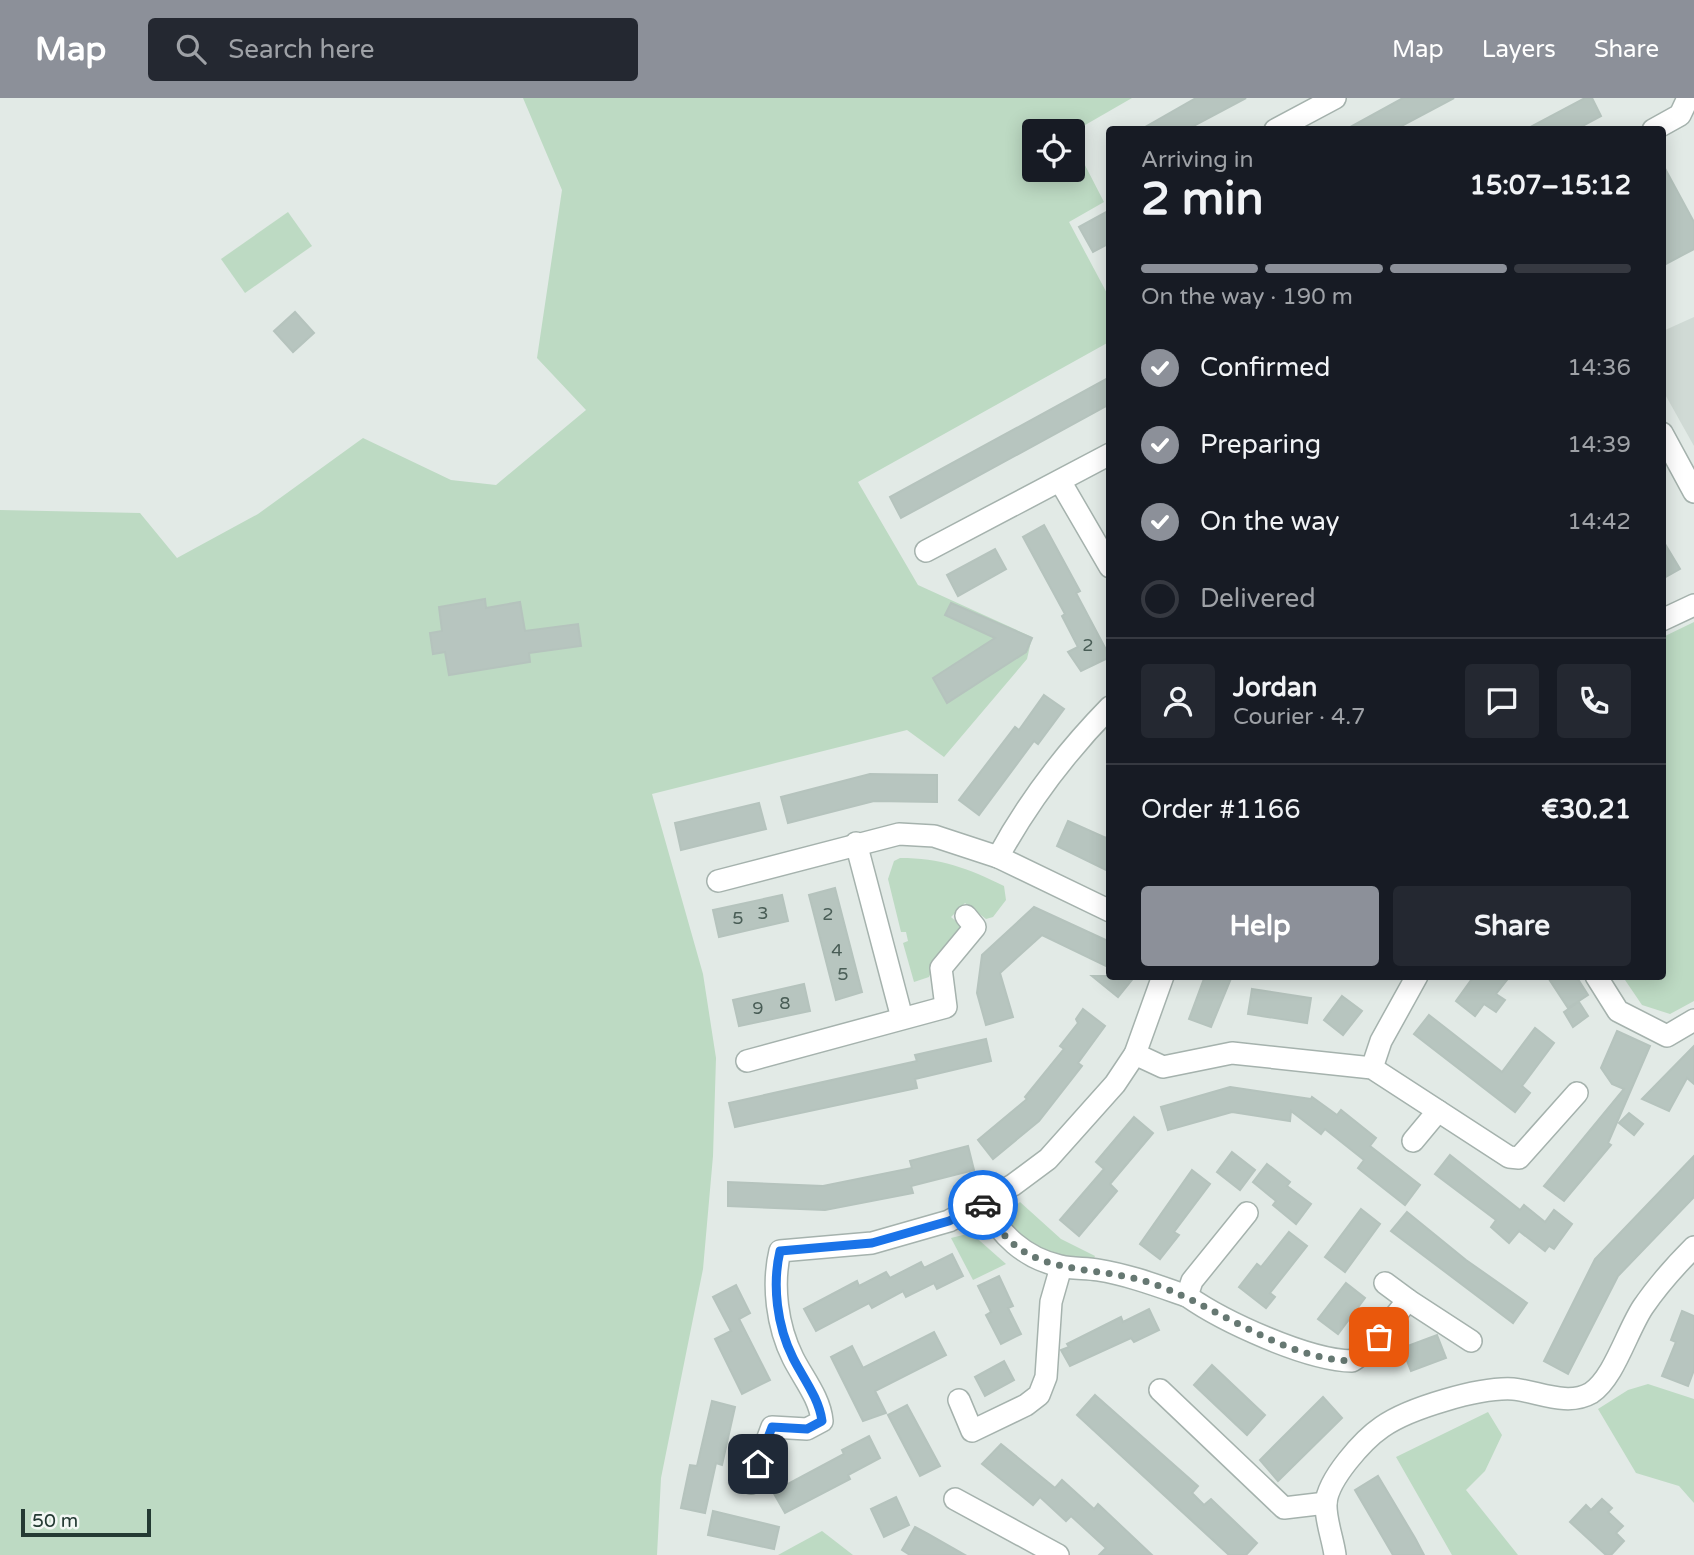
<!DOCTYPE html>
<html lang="en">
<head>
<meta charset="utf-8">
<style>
	:root { --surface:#171b24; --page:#242831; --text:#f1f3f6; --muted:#9ea1a6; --line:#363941; --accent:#8c9099 }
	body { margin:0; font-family:"Varela Round",sans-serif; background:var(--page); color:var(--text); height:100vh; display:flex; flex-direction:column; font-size:26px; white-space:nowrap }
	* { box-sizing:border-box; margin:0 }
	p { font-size:23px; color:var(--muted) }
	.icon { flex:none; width:38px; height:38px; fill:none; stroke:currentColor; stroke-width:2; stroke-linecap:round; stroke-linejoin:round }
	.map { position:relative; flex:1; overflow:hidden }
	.drawer { position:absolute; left:1106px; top:28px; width:560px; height:854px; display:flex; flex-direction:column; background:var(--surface); border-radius:7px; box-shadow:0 4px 18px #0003 }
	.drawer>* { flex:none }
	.controls { position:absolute; left:1022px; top:21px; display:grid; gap:14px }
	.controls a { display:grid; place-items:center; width:63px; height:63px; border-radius:7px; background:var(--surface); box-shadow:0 4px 18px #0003; font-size:35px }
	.scale { position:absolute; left:21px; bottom:18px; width:130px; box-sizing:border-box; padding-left:7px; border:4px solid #243a33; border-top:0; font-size:19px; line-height:24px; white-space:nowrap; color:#243a33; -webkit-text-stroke:5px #f2f7f4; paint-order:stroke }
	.pin { position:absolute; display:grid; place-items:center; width:60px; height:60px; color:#fff; margin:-30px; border-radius:14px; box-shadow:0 4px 10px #0006 }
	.courier { position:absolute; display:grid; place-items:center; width:70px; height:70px; margin:-35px; border:5px solid #1a73e8; border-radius:50%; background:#fff; color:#222; box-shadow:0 2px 9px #0007 }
	.head em { font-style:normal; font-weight:700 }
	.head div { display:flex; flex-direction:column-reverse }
	.head { display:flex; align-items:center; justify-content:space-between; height:119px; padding:0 35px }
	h1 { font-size:46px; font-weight:700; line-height:52px }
	.bar { display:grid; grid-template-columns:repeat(4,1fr); gap:10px 7px; align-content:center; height:84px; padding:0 35px }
	.bar i { height:9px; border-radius:5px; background:var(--line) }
	.bar .selected { background:var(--accent) }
	.bar p { grid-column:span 4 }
	.line { display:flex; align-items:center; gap:18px; padding:0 35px; border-top:2px solid var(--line) }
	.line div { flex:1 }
	.round { display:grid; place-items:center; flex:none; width:74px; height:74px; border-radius:7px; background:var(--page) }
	ol { padding:0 35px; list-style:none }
	li { display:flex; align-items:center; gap:21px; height:77px }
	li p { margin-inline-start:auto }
	li .icon { padding:7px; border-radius:50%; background:var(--accent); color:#fff; stroke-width:4 }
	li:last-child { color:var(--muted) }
	li i { width:38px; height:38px; border:4px solid var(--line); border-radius:50% }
	.action { display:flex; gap:14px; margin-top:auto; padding:14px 35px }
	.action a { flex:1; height:80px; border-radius:7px; background:var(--accent); color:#fff; font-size:28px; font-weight:700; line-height:80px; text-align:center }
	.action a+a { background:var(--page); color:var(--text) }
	header { display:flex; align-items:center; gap:42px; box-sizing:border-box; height:98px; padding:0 35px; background:var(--accent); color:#fff }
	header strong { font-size:33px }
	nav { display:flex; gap:38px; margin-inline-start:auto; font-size:24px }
	.search { width:490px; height:63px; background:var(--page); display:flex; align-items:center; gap:18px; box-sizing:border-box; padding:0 24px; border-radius:7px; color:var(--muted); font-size:26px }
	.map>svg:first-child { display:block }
	.built { fill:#d0dad5 }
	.green { fill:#bddac3 }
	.building { fill:#b7c5bf; stroke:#b5c3bd; stroke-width:2 }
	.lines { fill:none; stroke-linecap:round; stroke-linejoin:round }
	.street-casing { stroke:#a5b2ad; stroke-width:24 }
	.street { stroke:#fff; stroke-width:21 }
	.done { stroke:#667872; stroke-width:7; stroke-dasharray:0 12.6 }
	.route { stroke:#1a73e8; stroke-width:9 }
	.labels { text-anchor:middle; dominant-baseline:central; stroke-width:7; stroke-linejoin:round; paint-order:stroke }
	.number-label { font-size:18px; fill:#495d56 }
</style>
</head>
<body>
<header>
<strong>Map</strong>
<div class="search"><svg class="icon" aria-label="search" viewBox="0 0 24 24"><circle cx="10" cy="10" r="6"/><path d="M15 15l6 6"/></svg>Search here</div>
<nav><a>Map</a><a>Layers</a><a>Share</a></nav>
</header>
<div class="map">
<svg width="1694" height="1457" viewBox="0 0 1694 1457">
	<rect width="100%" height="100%" fill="#e2eae6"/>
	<path class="built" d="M1694,219V348L1662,291L1663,233Z"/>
	<g class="green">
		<path d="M523,0H1132L1073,34L1034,33V72H1073V44L1104,104L1069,124L1109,199V244L858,384L918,487L1032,539L1027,561L944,659L907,632L652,696L703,876L716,960L713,1058L703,1171L661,1380L657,1457H0V412L140,415L177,460L258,416L363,340L451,382L496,387L586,312L537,260L562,92Z"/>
		<path d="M288,114L312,148L245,195L221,161Z"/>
		<path d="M1694,524V903L1670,916L1642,907L1623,879L1662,878L1663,539Z"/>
		<path d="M900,760C940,760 968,770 1004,788L1006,802L993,819L986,821L965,805L951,819L961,828L959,837L938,857L929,879L914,884L903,845L908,843L906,834H901L888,781L894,763Z"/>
		<path d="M1020,1104L1061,1141L1095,1158L1092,1165C1057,1159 1033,1150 1005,1128L1003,1118Z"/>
		<path d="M971,1135L1006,1166L973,1182L951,1140Z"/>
		<path d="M1648,1286L1694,1301V1405L1679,1388L1636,1375L1598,1311L1628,1292Z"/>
		<path d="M1488,1314L1502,1337L1485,1373L1466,1392L1518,1457H1452L1396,1359Z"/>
		<path d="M822,1433L853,1457H778Z"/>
	</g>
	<g class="building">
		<path d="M1196,0H1246L1186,32H1140Z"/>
		<path d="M1403,0H1454L1394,32H1345Z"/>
		<path d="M1585,0H1592L1601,18L1575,32H1525Z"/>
		<path d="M1662,65L1694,124V151L1662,168Z"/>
		<path d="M1110,112V145L1093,154L1079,129Z"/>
		<path d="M295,214L314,235L293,254L274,233Z"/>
		<path d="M1110,279V306L901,420L890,399Z"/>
		<path d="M1044,427L1080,493L1076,495L1110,559L1081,573L1068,554L1078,549L1062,518L1065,516L1023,439Z"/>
		<path d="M1662,441L1680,471L1662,481Z"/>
		<path d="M995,451L1006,471L958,498L947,477Z"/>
		<path d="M485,501L486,510L520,504L525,533L578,526L581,548L529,555L530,564L449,577L445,554L433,556L430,535L442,533L439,509Z"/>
		<path d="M951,505L1032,540L1026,554L947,605L933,580L995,540L945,517Z"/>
		<path d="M1044,597L1064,611L1038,646L1034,643L979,717L959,702L1015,629L1019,632Z"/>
		<path d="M870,676L937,677V704L874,703L788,725L781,699Z"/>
		<path d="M759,705L766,731L681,752L675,725Z"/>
		<path d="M1068,723L1106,740L1110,733V774L1057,748Z"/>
		<path d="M835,790L862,894L836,902L809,797Z"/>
		<path d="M782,797L788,823L719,839L713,812Z"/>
		<path d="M1034,809L1110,844V870L1042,837L1000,875L1013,919L986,927L977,895L982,857Z"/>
		<path d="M1092,878H1135L1118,899Z"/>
		<path d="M1205,878H1232L1211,929L1189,921Z"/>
		<path d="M1474,878H1510L1496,896L1505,902L1496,914L1484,906L1475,918L1456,903Z"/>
		<path d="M1547,878H1576L1588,897L1568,910Z"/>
		<path d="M804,886L810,913L739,928L733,902Z"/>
		<path d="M1252,891L1311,900L1307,925L1248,916Z"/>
		<path d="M1342,898L1362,913L1343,937L1324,922Z"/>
		<path d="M1579,904L1588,918L1573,929L1564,914Z"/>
		<path d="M1083,911L1105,928L1078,965L1082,968L1039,1023L993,1061L978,1042L1027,1001L1025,999L1064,951L1060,948L1078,925L1076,921Z"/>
		<path d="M1429,917L1502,974L1535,930L1554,945L1522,988L1530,995L1515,1014L1414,936Z"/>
		<path d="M1617,933L1650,948L1608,1045L1611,1047L1564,1103L1544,1088L1624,991L1612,986L1601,970Z"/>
		<path d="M986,941L991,963L915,981L917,990L735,1029L729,1005L917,963L915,957Z"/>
		<path d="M1694,948V986L1687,980L1669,1013L1642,1001Z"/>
		<path d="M1230,989L1311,1001L1312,999L1337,1017L1341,1012L1376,1040L1370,1048L1420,1087L1405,1107L1358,1070L1364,1062L1325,1031L1321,1036L1291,1013L1290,1023L1232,1014L1168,1032L1161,1009Z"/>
		<path d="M1629,1015L1643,1026L1634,1037L1619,1025Z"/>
		<path d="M1134,1019L1153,1035L1110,1086L1117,1093L1079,1138L1060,1122L1104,1071L1096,1064Z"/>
		<path d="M968,1048L974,1072L911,1088L913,1095L825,1112L728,1108V1084L823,1088L912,1070L910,1063Z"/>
		<path d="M1232,1054L1255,1072L1240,1092L1217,1074Z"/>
		<path d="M1450,1057L1520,1112L1524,1107L1545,1124L1554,1112L1572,1126L1554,1151L1549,1148L1545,1153L1519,1133L1509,1145L1491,1129L1496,1122L1435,1076Z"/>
		<path d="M1694,1058V1099L1618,1178L1568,1276L1544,1263L1595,1161Z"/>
		<path d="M1267,1066L1290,1084L1287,1088L1311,1106L1296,1126L1273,1107L1276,1103L1253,1084Z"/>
		<path d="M1192,1072L1210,1086L1174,1134L1179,1137L1160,1161L1140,1146Z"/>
		<path d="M1361,1111L1380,1126L1345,1174L1325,1159Z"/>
		<path d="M1407,1114L1466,1162L1527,1205L1513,1225L1391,1133Z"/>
		<path d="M1289,1134L1307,1148L1270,1195L1275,1199L1266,1210L1239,1189L1257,1166L1261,1169Z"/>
		<path d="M952,1156L963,1178L937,1191L934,1185L906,1199L903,1193L872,1210L869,1205L816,1233L804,1211L857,1183L859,1188L886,1174L890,1180L921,1164L924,1170Z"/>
		<path d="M999,1178L1013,1208L1008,1210L1021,1236L1001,1246L986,1217L991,1214L978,1188Z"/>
		<path d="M1346,1185L1365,1200L1338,1236L1318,1221Z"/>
		<path d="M736,1187L750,1215L739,1221L770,1282L742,1296L715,1241L731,1233L713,1199Z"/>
		<path d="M1149,1211L1159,1232L1134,1244L1131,1240L1070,1268L1061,1252L1069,1249L1067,1246L1121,1219L1123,1224Z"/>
		<path d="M1682,1213L1694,1218V1272L1688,1288L1662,1278L1676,1244L1671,1242Z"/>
		<path d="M934,1234L946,1257L875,1293L886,1315L863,1323L831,1259L852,1248L863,1270Z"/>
		<path d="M1437,1237L1446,1260L1411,1273L1402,1250Z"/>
		<path d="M1004,1263L1014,1282L985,1298L975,1279Z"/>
		<path d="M1212,1267L1265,1317L1247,1337L1194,1287Z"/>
		<path d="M1095,1297L1198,1388L1192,1395L1204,1407L1211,1401L1257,1445L1246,1457H1229L1077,1317Z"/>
		<path d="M1323,1299L1342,1320L1278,1383L1260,1362Z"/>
		<path d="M712,1303L735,1309L722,1367L716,1365L705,1415L681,1410L690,1367L697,1368Z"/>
		<path d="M907,1307L940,1368L920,1378L888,1317Z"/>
		<path d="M869,1338L880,1360L848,1377L850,1381L785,1415L773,1394L844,1356L842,1352Z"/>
		<path d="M1001,1346L1055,1390L1062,1382L1094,1411L1098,1406L1152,1457H1099L1106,1450L1071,1418L1066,1423L1040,1399L1033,1407L982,1366Z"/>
		<path d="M1378,1378L1415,1440L1424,1457H1393L1355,1392Z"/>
		<path d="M896,1399L909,1427L884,1439L871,1411Z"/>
		<path d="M1602,1401L1612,1410L1608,1414L1623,1428L1616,1435L1624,1443L1611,1457H1606L1570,1424L1586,1407L1591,1412Z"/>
		<path d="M713,1413L779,1429L774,1451L708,1437Z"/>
		<path d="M915,1429L928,1436L965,1457H910L902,1452Z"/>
	</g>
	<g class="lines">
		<g class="street-casing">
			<g id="street">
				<path d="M1275,32L1335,0"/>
				<path d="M1653,32L1680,17L1688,0"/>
				<path d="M1662,335L1694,394"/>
				<path d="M1060,383L1110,469"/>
				<path d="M926,453L1110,356"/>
				<path d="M1662,522L1694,507"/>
				<path d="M856,745L902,920"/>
				<path d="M998,759C1028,704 1065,655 1110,609"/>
				<path d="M718,783L899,736L934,738L998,759L1110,813"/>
				<path d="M1596,878L1618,913L1667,938L1694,922"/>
				<path d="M1135,956L1163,969L1232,955L1372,970L1509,1059L1519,1060L1577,995"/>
				<path d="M747,963L946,909L941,870L975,829L966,818"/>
				<path d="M1372,970L1381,943L1417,878"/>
				<path d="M1413,1043L1438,1013"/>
				<path d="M983,1106C1001,1137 1024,1160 1060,1168C1072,1171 1086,1170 1098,1172C1129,1177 1158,1188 1187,1198L1192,1183L1247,1115"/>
				<path d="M1187,1198C1224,1224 1307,1262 1352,1263L1367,1253L1408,1202L1385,1185"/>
				<path d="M1408,1202L1471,1243"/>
				<path d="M1160,1292L1284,1410L1326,1405"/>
				<path d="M959,1302L972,1333L1026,1307L1039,1297L1046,1279L1051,1204L1061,1169"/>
				<path d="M751,1385L772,1329L807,1331L822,1323C820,1300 803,1280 793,1260C777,1228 772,1187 780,1153L872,1145L949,1123L1013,1087L1048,1061L1115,986L1135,956L1163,878"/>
				<path d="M955,1401L1058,1457"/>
				<path d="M1335,1457C1333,1441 1325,1421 1326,1405C1328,1381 1363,1342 1382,1329C1409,1310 1480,1289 1513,1291C1537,1293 1567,1309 1591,1295C1614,1280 1627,1233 1643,1209C1658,1187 1675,1168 1694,1149"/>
			</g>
		</g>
		<use href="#street" class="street"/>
	</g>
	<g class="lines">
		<path class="done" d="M983,1107C996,1129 1010,1148 1034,1159C1068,1174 1108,1172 1144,1183C1212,1203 1278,1261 1352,1263L1379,1239"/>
		<path class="route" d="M758,1366L772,1329L807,1331L822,1323C819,1300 803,1280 793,1260C777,1228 772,1187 780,1153L872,1145L949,1123L983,1107"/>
	</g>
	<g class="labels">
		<g class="number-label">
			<text x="1088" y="547">2</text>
			<text x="763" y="815">3</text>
			<text x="828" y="816">2</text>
			<text x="738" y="820">5</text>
			<text x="837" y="852">4</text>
			<text x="843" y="876">5</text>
			<text x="785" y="905">8</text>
			<text x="758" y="910">9</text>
		</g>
	</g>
</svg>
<div class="controls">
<a><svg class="icon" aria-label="locate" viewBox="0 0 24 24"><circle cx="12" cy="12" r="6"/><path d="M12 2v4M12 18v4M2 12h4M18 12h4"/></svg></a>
</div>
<div class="scale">50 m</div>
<div class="pin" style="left:1379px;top:1239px;background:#ea580c"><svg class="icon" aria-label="bag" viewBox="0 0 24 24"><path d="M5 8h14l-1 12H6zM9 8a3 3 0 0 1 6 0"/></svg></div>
<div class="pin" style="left:758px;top:1366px;background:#1f2937"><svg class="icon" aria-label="home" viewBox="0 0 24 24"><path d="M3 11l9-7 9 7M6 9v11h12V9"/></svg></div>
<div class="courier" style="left:983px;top:1107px"><svg class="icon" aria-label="car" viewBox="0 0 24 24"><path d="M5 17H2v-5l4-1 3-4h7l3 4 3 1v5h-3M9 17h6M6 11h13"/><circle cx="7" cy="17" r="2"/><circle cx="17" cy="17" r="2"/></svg></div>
<section class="drawer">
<div class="head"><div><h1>2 min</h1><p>Arriving in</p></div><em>15:07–15:12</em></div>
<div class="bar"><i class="selected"></i><i class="selected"></i><i class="selected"></i><i></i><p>On the way · 190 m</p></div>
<ol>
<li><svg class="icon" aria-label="check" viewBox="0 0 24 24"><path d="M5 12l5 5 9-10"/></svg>Confirmed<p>14:36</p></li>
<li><svg class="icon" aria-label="check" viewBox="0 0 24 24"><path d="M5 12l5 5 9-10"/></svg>Preparing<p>14:39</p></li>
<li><svg class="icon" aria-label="check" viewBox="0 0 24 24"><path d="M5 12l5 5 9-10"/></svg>On the way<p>14:42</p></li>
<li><i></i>Delivered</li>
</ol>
<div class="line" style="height:126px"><a class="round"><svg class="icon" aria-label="person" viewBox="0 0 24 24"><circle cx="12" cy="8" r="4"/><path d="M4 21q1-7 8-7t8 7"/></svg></a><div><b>Jordan</b><p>Courier · 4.7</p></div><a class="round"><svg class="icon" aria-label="chat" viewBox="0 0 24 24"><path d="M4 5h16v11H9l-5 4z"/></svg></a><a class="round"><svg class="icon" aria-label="phone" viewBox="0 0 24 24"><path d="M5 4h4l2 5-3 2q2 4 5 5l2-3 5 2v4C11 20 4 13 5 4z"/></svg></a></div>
<div class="line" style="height:91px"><div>Order #1166</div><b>€30.21</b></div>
<div class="action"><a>Help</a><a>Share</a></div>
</section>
</div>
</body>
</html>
